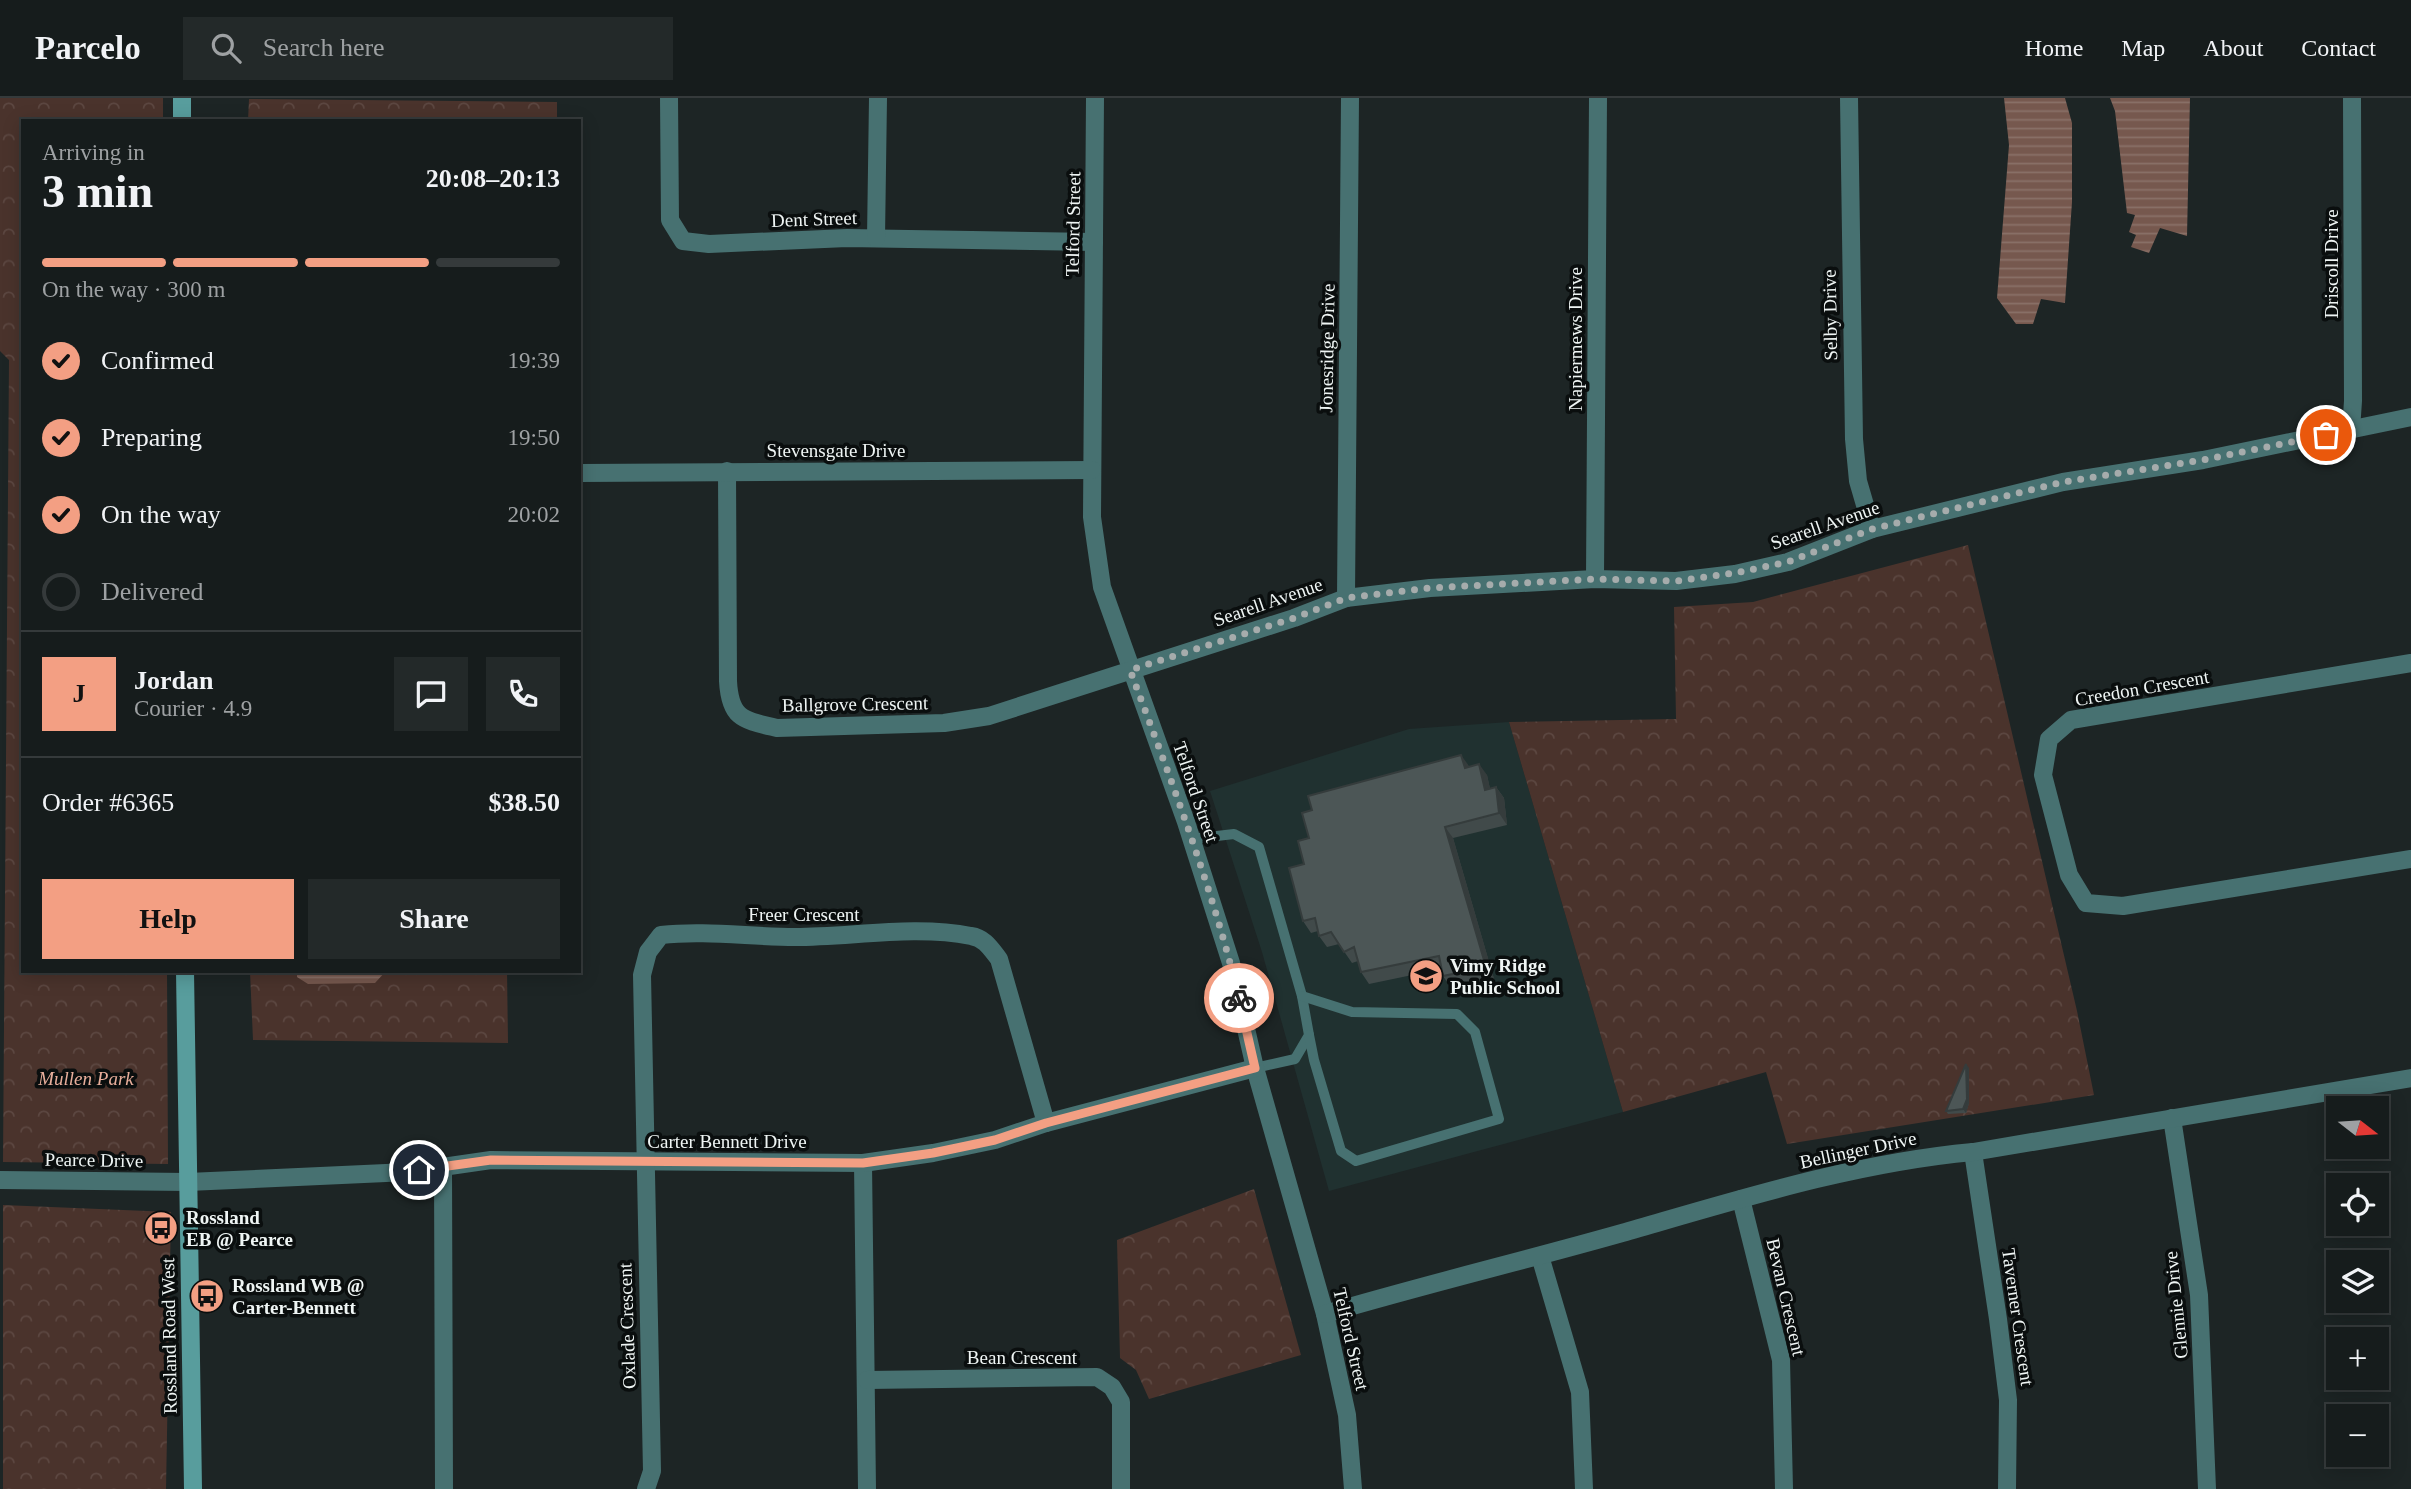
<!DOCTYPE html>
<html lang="en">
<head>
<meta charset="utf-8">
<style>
	:root { --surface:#161c1c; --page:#232929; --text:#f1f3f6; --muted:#9ea1a3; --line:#353a3b; --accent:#f39f83 }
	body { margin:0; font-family:Georgia,serif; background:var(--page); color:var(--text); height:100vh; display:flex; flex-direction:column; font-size:26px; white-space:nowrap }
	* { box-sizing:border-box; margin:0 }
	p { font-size:23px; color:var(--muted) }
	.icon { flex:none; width:38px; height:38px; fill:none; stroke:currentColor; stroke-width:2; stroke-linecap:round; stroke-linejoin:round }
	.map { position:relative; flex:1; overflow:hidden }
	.drawer { position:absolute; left:21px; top:21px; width:560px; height:854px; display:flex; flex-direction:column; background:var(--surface); border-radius:0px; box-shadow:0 4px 18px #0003,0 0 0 2px var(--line) }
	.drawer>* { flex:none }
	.needle { width:46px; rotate:107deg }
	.controls { position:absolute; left:2326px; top:998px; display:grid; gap:14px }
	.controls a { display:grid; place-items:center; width:63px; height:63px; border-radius:0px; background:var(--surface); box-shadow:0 4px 18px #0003,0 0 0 2px var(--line); font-size:35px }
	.pin { position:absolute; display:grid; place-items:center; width:60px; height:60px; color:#fff; margin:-30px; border:4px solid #fff; border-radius:50%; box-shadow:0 2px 7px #0007 }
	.courier { position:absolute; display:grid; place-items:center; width:70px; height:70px; margin:-35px; border:5px solid #f39f83; border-radius:50%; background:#fff; color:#222; box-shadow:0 2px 9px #0007 }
	.summary em { font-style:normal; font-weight:700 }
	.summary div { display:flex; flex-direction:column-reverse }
	.summary { display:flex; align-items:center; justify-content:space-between; height:119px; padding:0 21px }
	h1 { font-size:46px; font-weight:700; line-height:52px }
	.bar { display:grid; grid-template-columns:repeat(4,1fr); gap:10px 7px; align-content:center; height:84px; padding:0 21px }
	.bar i { height:9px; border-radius:5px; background:var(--line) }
	.bar .current { background:var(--accent) }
	.bar p { grid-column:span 4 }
	.line { display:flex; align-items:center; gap:18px; padding:0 21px; border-top:2px solid var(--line) }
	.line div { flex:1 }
	.round { display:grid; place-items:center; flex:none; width:74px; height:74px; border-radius:0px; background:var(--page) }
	ol { padding:0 21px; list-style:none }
	li { display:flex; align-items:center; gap:21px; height:77px }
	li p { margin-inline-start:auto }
	li .icon { padding:7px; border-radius:50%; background:var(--accent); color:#111; stroke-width:4 }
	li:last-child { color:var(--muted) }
	li i { width:38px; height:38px; border:4px solid var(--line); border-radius:50% }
	.button { display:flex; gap:14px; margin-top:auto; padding:14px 21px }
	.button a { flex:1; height:80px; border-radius:0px; background:var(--accent); color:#111; font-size:28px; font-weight:700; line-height:80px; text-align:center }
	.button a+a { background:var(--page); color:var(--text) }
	header { display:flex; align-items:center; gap:42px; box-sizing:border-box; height:98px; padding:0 35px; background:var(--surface); border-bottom:2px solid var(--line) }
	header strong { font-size:33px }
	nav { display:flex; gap:38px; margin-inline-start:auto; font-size:24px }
	.search { width:490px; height:63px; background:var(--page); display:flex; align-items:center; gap:18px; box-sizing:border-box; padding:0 24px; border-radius:0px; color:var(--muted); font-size:26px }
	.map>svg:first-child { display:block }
	.built { fill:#203130 }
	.forest { fill:url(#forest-crowns) }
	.water { fill:url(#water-rules) }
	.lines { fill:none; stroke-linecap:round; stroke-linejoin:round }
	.service { stroke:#477171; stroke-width:10 }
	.minor { stroke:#477171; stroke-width:18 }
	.secondary { stroke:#589d9d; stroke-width:18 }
	.wall { fill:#414a4a }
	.shaded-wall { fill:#353c3c }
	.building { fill:#4c5656; stroke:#353c3c; stroke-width:2 }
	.done { stroke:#a6acac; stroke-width:7; stroke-dasharray:0 12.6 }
	.route { stroke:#f39f83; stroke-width:9 }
	.labels { text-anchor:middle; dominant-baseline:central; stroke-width:7; stroke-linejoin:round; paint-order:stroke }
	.street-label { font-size:19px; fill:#eff5f4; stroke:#0a0e0e }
	.poi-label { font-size:19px; font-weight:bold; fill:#eff5f4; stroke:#0a0e0e; text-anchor:start }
	.park-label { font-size:19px; font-style:italic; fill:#e8ae9b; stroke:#0a0e0e }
</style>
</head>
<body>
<header>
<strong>Parcelo</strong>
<div class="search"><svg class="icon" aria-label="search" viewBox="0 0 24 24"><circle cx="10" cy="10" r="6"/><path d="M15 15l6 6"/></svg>Search here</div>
<nav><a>Home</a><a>Map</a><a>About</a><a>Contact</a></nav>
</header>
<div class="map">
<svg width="2411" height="1391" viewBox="0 0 2411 1391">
	<defs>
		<pattern id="forest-crowns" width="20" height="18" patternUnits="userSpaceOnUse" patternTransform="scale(1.75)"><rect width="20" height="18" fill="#4a332c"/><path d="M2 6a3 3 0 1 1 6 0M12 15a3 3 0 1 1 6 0" fill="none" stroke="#5c4741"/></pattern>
		<pattern id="water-rules" width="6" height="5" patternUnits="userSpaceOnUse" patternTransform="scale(1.75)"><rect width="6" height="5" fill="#76584e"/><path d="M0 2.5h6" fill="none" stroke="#8a7168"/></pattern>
	</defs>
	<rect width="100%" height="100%" fill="#1d2525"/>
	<path class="built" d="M1509,624L1623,1014L1329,1093L1262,854L1210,693L1409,631Z"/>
	<g class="forest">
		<path d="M0,0H163V23H23V873H167L168,1066L3,1064L9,262L0,253Z"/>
		<path d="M249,1L557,4V23H248Z"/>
		<path d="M1968,447L2077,913L2094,997L1787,1046L1766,974L1623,1014L1509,624L1676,621L1674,509L1753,504Z"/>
		<path d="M250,873H507L508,945L253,942Z"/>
		<path d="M1254,1091L1301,1257L1149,1301L1136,1272L1120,1260L1117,1142Z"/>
		<path d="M3,1107L171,1114L166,1391H3Z"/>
	</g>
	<g class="water">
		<path d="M2004,0H2065L2072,25V104L2065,205L2041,201L2033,226H2016L1997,200L2009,47Z"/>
		<path d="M2110,0H2190L2187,138L2160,130L2149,155L2131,149L2136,137L2129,134L2135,117L2127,115L2115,13Z"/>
		<path d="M297,873H386L375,885L308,886L297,879Z"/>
	</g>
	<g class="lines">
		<g class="service">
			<path d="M1191,741L1234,736L1259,749L1302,898L1309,937L1295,961L1255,970"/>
			<path d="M1302,898L1352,914L1457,916L1475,934L1499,1021L1356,1063L1341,1053L1314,962L1309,937"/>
		</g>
		<g class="minor">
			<path d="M669,0L670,122L683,143L709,146L847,140L1094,144"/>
			<path d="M1095,0L1092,419L1102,489L1186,724L1231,865L1255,970L1325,1216L1347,1317L1353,1391"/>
			<path d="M1849,0L1854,341L1858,383L1872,431"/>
			<path d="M876,140L878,0"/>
			<path d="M2351,332L2353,303L2352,0"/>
			<path d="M727,373L728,583C730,621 743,622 777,630L944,625L989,618L1294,520L1346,500L1430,490L1595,481L1676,483L1735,476L1788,464L1872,431L2063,384L2203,362L2411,319"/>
			<path d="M579,375L1092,372"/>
			<path d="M1595,481L1598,0"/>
			<path d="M1346,500L1350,0"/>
			<path d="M2411,565L2071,622L2049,641L2043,677L2069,777L2086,805L2123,808L2411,761"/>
			<path d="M2172,1020L2199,1197L2207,1391"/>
			<path d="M1973,1054L1998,1221L2008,1302L2007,1391"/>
			<path d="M863,1065L867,1391"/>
			<path d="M443,1068L444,1391"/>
			<path d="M0,1082L188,1084L408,1074L491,1062L863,1065L933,1055L995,1042L1046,1025L1255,970"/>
			<path d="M1741,1101L1781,1262L1784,1391"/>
			<path d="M1540,1158L1580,1294L1584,1391"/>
			<path d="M1325,1216C1423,1187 1523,1163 1622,1135C1737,1102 1853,1065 1973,1054L2411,980"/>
			<path d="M867,1282L1097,1279L1112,1289L1121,1304V1391"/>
			<path d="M646,1391L652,1373L642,877L648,854L661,837C705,832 750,839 795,839C852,839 915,827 971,838C985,840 991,851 999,861L1046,1025"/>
		</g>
		<g class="secondary">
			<path d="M182,23V0"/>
			<path d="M185,873L193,1391"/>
		</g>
	</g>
	<g class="wall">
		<path d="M1469,669L1487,677L1490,691L1496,689L1504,700L1507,727L1453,740L1494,881L1451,890L1443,878L1441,871L1369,886L1361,874L1358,863L1352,865L1339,846L1327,849L1319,838L1318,833L1311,835L1303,823L1304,766L1309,740Z"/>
		<path d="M1969,970V1005L1966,1015L1948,1016L1946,1013Z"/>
	</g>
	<g class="shaded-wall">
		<path d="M1461,657L1469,668L1473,682L1465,670Z"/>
		<path d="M1479,666L1487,677L1493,704L1485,692Z"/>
		<path d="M1496,689L1504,700L1507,727L1499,715Z"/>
		<path d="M1445,729L1453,740L1494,881L1486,869Z"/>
		<path d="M1966,966L1969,970V1005L1966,1015L1963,1011Z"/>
	</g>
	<g class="building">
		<path d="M1461,657L1465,670L1479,666L1485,692L1496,689L1499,715L1445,729L1486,869L1443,878L1439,858L1361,874L1354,849L1344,854L1331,834L1319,838L1315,820L1303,823L1289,770L1304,766L1298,743L1309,740L1302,715L1312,712L1308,698Z"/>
		<path d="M1966,966L1967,1001L1963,1011L1946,1013Z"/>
	</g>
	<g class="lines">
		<path class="done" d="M1239,900C1212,788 1170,679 1130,572L1294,520L1346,500L1430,490L1595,481L1676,483L1735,475L1788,464L1872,431L2063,384L2203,362L2326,337"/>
		<path class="route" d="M419,1072L491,1062L863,1065L933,1055L995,1042L1046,1025L1255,970L1239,900"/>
	</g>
	<defs>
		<g id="school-disc" transform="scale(1.75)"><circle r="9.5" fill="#f39f83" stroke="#0a0e0e"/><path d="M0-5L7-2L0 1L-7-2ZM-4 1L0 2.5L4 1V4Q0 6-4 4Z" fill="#111"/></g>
		<g id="bus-disc" transform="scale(1.75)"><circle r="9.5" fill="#f39f83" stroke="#0a0e0e"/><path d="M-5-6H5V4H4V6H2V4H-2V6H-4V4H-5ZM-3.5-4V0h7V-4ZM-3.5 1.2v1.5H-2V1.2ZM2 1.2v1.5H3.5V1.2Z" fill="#111"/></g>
	</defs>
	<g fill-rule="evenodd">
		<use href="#school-disc" x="1426" y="878"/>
		<use href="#bus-disc" x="161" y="1130"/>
		<use href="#bus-disc" x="207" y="1198"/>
	</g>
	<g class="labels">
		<g class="street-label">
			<text transform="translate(814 121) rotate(-2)">Dent Street</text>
			<text transform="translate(1073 126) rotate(-89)">Telford Street</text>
			<text transform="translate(2331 166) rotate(-90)">Driscoll Drive</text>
			<text transform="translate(1830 217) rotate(-91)">Selby Drive</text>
			<text transform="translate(1575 241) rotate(-90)">Napiermews Drive</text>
			<text transform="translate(1327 250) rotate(-89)">Jonesridge Drive</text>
			<text x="836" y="352">Stevensgate Drive</text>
			<text transform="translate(1825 427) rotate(-19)">Searell Avenue</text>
			<text transform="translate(1268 504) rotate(-19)">Searell Avenue</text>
			<text transform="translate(2142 590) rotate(-10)">Creedon Crescent</text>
			<text transform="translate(855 606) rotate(-1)">Ballgrove Crescent</text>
			<text transform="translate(1196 694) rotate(71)">Telford Street</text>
			<text x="804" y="816">Freer Crescent</text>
			<text x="727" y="1043">Carter Bennett Drive</text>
			<text transform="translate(1858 1052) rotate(-12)">Bellinger Drive</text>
			<text transform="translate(94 1062) rotate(1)">Pearce Drive</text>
			<text transform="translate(1786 1199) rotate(77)">Bevan Crescent</text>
			<text transform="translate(2176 1207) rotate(-96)">Glennie Drive</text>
			<text transform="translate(2018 1219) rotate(82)">Taverner Crescent</text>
			<text transform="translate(627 1228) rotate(-92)">Oxlade Crescent</text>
			<text transform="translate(169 1238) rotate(-91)">Rossland Road West</text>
			<text transform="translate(1351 1241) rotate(77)">Telford Street</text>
			<text x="1022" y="1259">Bean Crescent</text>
		</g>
		<g class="poi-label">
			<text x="1450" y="867">Vimy Ridge<tspan x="1450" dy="22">Public School</tspan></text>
			<text x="186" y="1119">Rossland<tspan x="186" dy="22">EB @ Pearce</tspan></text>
			<text x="232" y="1187">Rossland WB @<tspan x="232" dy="22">Carter-Bennett</tspan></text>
		</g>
		<g class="park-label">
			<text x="86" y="980">Mullen Park</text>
		</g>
	</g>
</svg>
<div class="controls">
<a><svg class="needle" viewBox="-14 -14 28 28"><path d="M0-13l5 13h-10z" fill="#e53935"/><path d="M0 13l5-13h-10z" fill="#9ea1a3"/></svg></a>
<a><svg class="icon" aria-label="locate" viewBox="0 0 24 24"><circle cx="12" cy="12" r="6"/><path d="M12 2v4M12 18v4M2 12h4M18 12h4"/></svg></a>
<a><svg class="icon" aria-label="layers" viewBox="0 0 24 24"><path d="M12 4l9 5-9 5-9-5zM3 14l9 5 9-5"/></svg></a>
<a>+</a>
<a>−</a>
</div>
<div class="pin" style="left:2326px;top:337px;background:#ea580c"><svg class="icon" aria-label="bag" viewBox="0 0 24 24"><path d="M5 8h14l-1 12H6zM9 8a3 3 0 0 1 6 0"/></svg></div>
<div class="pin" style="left:419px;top:1072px;background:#1f2937"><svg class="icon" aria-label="home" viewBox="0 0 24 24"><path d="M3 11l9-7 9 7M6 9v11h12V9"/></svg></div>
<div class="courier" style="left:1239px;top:900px"><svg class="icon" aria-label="bike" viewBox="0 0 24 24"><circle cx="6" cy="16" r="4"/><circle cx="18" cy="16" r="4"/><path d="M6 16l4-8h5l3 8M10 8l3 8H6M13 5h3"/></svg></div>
<section class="drawer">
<div class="summary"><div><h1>3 min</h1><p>Arriving in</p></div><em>20:08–20:13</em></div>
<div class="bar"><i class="current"></i><i class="current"></i><i class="current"></i><i></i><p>On the way · 300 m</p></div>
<ol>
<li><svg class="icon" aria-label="check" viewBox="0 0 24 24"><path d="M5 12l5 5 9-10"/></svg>Confirmed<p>19:39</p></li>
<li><svg class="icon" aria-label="check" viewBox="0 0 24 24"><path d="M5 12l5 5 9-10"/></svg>Preparing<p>19:50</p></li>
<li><svg class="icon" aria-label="check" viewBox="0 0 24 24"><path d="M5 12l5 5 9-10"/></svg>On the way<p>20:02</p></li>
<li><i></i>Delivered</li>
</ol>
<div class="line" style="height:126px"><b class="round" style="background:var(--accent);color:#111">J</b><div><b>Jordan</b><p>Courier · 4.9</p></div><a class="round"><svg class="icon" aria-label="chat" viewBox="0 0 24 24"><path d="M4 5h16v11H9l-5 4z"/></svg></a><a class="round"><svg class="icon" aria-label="phone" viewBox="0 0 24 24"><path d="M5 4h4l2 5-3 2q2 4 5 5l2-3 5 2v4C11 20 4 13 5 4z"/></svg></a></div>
<div class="line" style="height:91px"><div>Order #6365</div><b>$38.50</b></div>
<div class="button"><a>Help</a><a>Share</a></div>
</section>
</div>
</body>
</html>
